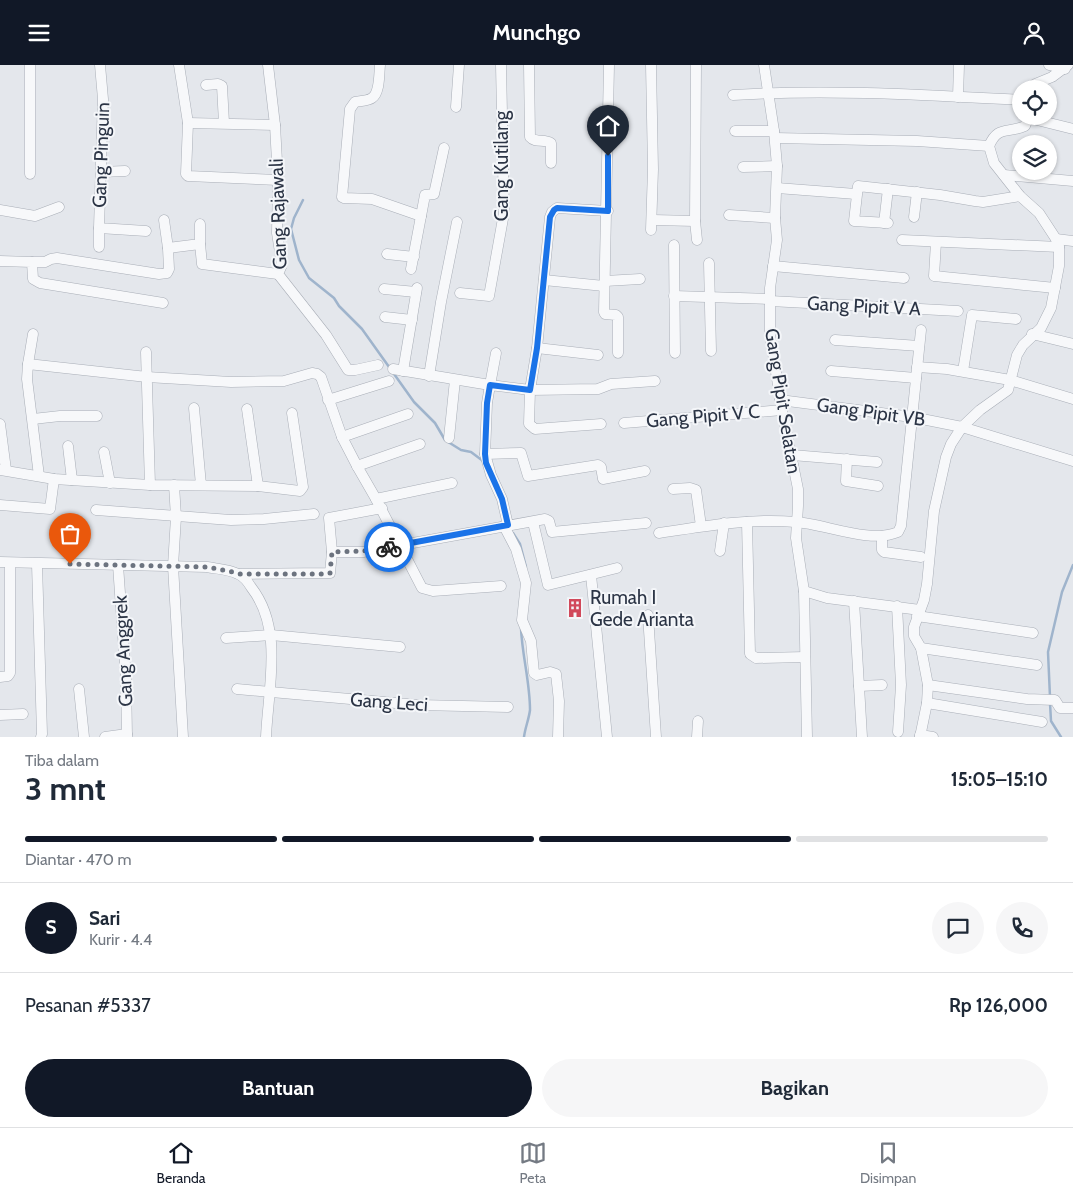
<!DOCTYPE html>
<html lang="id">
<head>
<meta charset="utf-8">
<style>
	:root { --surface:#fff; --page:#f6f6f7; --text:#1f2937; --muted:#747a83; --line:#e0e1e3; --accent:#111827 }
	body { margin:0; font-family:Cabin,sans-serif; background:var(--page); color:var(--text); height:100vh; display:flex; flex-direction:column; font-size:19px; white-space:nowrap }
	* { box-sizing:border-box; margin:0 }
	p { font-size:16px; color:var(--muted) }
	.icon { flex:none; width:28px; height:28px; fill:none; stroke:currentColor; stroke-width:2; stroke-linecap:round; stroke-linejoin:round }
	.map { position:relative; height:672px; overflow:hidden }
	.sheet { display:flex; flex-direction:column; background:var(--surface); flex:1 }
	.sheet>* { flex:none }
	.controls { position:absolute; left:1012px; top:15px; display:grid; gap:10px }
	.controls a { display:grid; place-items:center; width:45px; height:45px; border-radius:50%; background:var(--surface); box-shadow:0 1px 4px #0004; font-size:25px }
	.pin { position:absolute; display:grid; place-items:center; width:42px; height:42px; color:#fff; margin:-51px -21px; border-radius:50% 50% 50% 0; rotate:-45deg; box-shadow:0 0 5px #0007 }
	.pin .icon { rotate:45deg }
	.courier { position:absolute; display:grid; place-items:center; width:50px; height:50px; margin:-25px; border:4px solid #1a73e8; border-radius:50%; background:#fff; color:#222; box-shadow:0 1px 6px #0007 }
	.summary em { font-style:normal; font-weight:700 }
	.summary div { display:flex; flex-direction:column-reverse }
	.summary { display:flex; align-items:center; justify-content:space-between; height:85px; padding:0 25px }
	h1 { font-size:32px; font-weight:700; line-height:38px }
	.bar { display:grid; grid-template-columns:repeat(4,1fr); gap:8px 5px; align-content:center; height:60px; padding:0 25px }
	.bar i { height:6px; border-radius:4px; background:var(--line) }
	.bar .on { background:var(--accent) }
	.bar p { grid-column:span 4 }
	.line { display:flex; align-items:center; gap:12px; padding:0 25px; border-top:1px solid var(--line) }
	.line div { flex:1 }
	.round { display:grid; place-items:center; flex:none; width:52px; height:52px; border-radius:26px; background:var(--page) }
	.cta { display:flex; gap:10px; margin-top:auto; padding:10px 25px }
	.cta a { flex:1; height:58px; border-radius:30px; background:var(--accent); color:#fff; font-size:20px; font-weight:700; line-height:58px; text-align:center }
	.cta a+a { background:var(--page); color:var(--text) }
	header { display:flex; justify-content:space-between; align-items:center; height:65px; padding:0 25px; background:var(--accent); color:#fff; font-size:22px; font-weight:700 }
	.menu { display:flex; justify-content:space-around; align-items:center; height:70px; border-top:1px solid var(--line); background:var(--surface); font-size:14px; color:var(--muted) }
	.menu a { display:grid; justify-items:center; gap:2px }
	.menu .on { color:var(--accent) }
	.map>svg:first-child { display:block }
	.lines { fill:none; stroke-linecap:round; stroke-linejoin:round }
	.stream { stroke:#9fb4cc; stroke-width:2.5 }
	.minor-casing { stroke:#a9aeb7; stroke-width:11 }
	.minor { stroke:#f7f8fa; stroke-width:10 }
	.done { stroke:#6c737f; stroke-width:5; stroke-dasharray:0 9 }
	.route { stroke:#1a73e8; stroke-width:6 }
	.labels { text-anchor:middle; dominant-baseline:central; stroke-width:4; stroke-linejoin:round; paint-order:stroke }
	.street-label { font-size:19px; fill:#2b3445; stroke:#f4f6f9 }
	.poi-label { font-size:19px; fill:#2b3445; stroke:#f4f6f9; text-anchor:start }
</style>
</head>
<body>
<header><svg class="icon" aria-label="menu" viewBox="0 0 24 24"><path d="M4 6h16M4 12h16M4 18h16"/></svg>Munchgo<svg class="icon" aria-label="person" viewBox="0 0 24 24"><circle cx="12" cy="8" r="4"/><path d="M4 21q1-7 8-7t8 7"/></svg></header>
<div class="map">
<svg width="1073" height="672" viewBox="0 0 1073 672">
	<rect width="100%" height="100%" fill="#e4e7ec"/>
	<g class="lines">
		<g class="stream">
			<path d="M303,135L294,153L291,164L299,195L309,213L334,233L339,241L362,264L414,337L435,358L445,375L461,385L471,387L483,396"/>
			<path d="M513,468L520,479L526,502"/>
			<path d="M521,563C522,590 530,617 530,645C529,654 525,663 524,672"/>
			<path d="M1050,632L1048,587L1062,527L1073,500"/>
			<path d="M1050,638L1051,656L1061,672"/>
		</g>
		<g class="minor-casing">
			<g id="minor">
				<path d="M30,0V109"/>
				<path d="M100,0L103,34L99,163L146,166"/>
				<path d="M179,0L188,58L186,109L188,111L278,115"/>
				<path d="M268,0L275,60L278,115L277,168L282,200L278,209L326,270L348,305H355L378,300"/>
				<path d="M380,0C379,9 380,28 372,33C368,36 360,36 355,37L350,44L342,132L344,133L372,134L421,151"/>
				<path d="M529,0L530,72C535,78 544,74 551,78V98"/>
				<path d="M609,0L604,247L605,249L616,250L618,252V288"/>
				<path d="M696,0L695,156L697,175"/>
				<path d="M764,0L774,66L777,101L775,153L777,175L770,223V270L782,345L798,424V441L796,473L804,526L807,672"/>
				<path d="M1049,0L1065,4"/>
				<path d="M206,20L218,19L222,21L224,58"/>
				<path d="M1031,24L1035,19L1052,12L1068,0"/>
				<path d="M733,30C829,24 925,30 1021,35"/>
				<path d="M958,32L959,0"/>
				<path d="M456,42L459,0"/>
				<path d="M1029,53L1073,64"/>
				<path d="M188,58L275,60"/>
				<path d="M735,66H774"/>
				<path d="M775,73L917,76L989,81"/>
				<path d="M743,102L777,101"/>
				<path d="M101,107L125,106"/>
				<path d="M1004,110L1073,116"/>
				<path d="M777,123L856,129"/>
				<path d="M0,145L35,151L59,142"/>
				<path d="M729,150L775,153"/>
				<path d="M914,152L917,127"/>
				<path d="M164,155L168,183"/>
				<path d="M653,155L695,156"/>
				<path d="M884,158L888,124"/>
				<path d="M888,158L854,156L858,121L940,130L975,136L983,137L1020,131"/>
				<path d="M99,163V182"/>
				<path d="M651,165L653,104L651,0"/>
				<path d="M1056,174L1073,176"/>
				<path d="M902,175L1059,182"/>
				<path d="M936,177L934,211L1055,223"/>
				<path d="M200,179L202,199L278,209"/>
				<path d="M674,180L675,288"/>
				<path d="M387,189L414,192"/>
				<path d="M0,196L32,197L33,214L40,218L163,238"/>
				<path d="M32,197H45L51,194L57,193L159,209L167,208L169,204L168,183L200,179V159"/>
				<path d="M709,198L711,286"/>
				<path d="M773,201L904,213"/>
				<path d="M411,204L425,130L434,129L444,83"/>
				<path d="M544,215L604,221"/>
				<path d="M605,216L640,214"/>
				<path d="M384,224L416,227"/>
				<path d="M460,228L489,231L504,148L501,0"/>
				<path d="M674,231L770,234"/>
				<path d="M770,236L958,246"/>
				<path d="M385,252L412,255"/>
				<path d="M33,269L28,299L27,314L39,411"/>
				<path d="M1032,269L1073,279"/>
				<path d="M835,275L919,281"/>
				<path d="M537,283L598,290"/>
				<path d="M146,287L150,420"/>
				<path d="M28,299L147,312L231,317L284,316L312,308L317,309L321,312L342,372L357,401L376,434"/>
				<path d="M917,302L947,304L1010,315L1073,334"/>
				<path d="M393,304L490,320L496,288"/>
				<path d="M403,306L417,223"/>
				<path d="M831,306L916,313"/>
				<path d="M963,306L972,250L1016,254"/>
				<path d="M429,311L441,237L457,157"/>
				<path d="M328,335L389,316"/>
				<path d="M780,335L912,352L962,362L1073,396"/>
				<path d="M194,343L201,420"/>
				<path d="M247,344L258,421"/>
				<path d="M33,354L60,351H97"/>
				<path d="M624,358L782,345"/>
				<path d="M0,359L6,405"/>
				<path d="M601,359L535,364L529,359L530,325L598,324L611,319L655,316"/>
				<path d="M342,372L408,349"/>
				<path d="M449,373L455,315"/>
				<path d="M68,381L72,415"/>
				<path d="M104,387L110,418"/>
				<path d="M485,389L521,388L528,411L598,400L601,402L603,414L645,406"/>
				<path d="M792,390L877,397"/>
				<path d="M847,394L846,416L878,421"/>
				<path d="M357,401L420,379"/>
				<path d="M0,405L54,414L150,420L258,421L300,426L303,422L292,348"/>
				<path d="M452,418L376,434L422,523L433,526L501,521"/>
				<path d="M174,420L176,452L173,501L183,672"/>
				<path d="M673,424L690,423L696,425L701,461"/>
				<path d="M0,440L50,444L54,414"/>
				<path d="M96,445L231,455L264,454L314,449"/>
				<path d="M533,457L548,520L617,503"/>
				<path d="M747,457L750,589L756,593L805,592"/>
				<path d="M508,460L502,434L491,410L485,389L487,338L490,320L530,325L537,283L550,152L552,147L557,143L608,146"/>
				<path d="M504,461L516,484L526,518L522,555L531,576L534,608L537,610L550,607L556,609L559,636L558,672"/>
				<path d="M659,468C704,461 750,453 796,457C825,459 870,479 898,467L901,461L921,265"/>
				<path d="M882,471V485L884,487L921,492"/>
				<path d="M720,486L724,458"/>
				<path d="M332,487H363L545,454L549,456L552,467L646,458"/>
				<path d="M0,497L207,502C217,504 228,504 238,509C243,511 248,517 251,522C284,564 268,623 266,672"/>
				<path d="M37,499L42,669L41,672"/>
				<path d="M118,500L126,613L127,672"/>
				<path d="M240,509L330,508L332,487L329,453L382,443"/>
				<path d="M591,510L607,672"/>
				<path d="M804,526L827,533L920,545"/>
				<path d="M854,536L862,672"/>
				<path d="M897,541L901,620L898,667"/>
				<path d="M648,550L656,672"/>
				<path d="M917,551L1033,568"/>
				<path d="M226,573L271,570L400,582"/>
				<path d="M921,583L1037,600"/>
				<path d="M0,612L8,611L10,608V498"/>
				<path d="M928,620L1027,634L1055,635L1060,643H1073"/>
				<path d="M859,621L882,620"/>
				<path d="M79,624L84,672"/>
				<path d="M237,624L418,640L508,642"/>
				<path d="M927,638L1042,657"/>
				<path d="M0,650L23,649"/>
				<path d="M920,670L933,672"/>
				<path d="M105,672L127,669"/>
				<path d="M697,672L698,656"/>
				<path d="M920,672L927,638L928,620L921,583L914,571V562L924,535L927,519L934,446L946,392L951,379L962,362L980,345L1008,325L1017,290L1023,280L1041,263L1051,243L1059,201V182L1056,174L1039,148L1020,131L994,98L989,81C998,60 1007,69 1025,61L1029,51"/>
			</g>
		</g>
		<use href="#minor" class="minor"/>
	</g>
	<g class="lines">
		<path class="done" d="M70,499L207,502L228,506L240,509H326L330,508L332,487L363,486L389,482"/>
		<path class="route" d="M389,482L508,460L502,434L486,398L485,389L487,338L490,320L530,325L537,283L550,152L554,145L557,143L608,146V91"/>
	</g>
	<defs>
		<g id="building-bare" transform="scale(1.5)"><path d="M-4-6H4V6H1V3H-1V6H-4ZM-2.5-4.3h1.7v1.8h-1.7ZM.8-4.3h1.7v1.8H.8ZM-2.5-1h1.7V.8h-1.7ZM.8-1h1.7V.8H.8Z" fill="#d1495b" stroke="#f4f6f9" stroke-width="2.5" paint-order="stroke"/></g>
	</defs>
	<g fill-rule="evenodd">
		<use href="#building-bare" x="575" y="543"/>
	</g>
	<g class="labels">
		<g class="street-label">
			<text transform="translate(101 90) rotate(-88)">Gang Pinguin</text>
			<text transform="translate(501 101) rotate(-90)">Gang Kutilang</text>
			<text transform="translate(278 149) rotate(-92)">Gang Rajawali</text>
			<text transform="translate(864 241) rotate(3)">Gang Pipit V A</text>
			<text transform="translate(783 336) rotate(81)">Gang Pipit Selatan</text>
			<text transform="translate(871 347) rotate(8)">Gang Pipit VB</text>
			<text transform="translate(703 351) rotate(-5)">Gang Pipit V C</text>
			<text transform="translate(123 586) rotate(-93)">Gang Anggrek</text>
			<text transform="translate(389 637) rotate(4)">Gang Leci</text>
		</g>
		<g class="poi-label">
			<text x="590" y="532">Rumah I<tspan x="590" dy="22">Gede Arianta</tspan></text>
		</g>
	</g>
</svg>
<div class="controls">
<a><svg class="icon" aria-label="locate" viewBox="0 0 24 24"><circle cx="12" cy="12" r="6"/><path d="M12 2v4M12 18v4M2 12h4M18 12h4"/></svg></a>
<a><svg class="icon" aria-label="layers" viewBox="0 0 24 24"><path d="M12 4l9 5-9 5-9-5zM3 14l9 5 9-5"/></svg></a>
</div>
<div class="pin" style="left:70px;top:499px;background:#ea580c"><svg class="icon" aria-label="bag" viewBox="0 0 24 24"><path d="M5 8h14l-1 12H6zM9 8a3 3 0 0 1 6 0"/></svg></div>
<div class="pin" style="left:608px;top:91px;background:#1f2937"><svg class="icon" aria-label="home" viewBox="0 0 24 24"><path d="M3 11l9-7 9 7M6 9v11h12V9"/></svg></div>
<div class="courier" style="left:389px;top:482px"><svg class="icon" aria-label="bike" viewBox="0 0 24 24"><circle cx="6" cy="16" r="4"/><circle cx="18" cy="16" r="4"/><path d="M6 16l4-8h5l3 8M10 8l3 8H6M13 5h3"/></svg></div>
</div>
<section class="sheet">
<div class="summary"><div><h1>3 mnt</h1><p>Tiba dalam</p></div><em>15:05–15:10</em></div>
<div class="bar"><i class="on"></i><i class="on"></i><i class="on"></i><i></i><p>Diantar · 470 m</p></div>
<div class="line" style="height:90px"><b class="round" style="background:var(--accent);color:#fff">S</b><div><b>Sari</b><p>Kurir · 4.4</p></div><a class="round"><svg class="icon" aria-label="chat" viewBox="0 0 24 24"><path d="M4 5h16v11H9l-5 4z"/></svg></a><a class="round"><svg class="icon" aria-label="phone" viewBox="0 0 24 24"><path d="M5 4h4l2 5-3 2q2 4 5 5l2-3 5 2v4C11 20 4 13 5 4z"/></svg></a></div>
<div class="line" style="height:65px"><div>Pesanan #5337</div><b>Rp 126,000</b></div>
<div class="cta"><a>Bantuan</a><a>Bagikan</a></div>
</section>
<nav class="menu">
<a class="on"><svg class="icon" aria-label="home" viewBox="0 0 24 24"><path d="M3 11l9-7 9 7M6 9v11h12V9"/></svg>Beranda</a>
<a><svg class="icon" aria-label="map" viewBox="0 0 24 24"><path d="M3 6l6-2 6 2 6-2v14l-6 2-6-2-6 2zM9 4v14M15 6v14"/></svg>Peta</a>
<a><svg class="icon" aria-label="saved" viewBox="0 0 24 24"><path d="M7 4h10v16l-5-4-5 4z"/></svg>Disimpan</a>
</nav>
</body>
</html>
